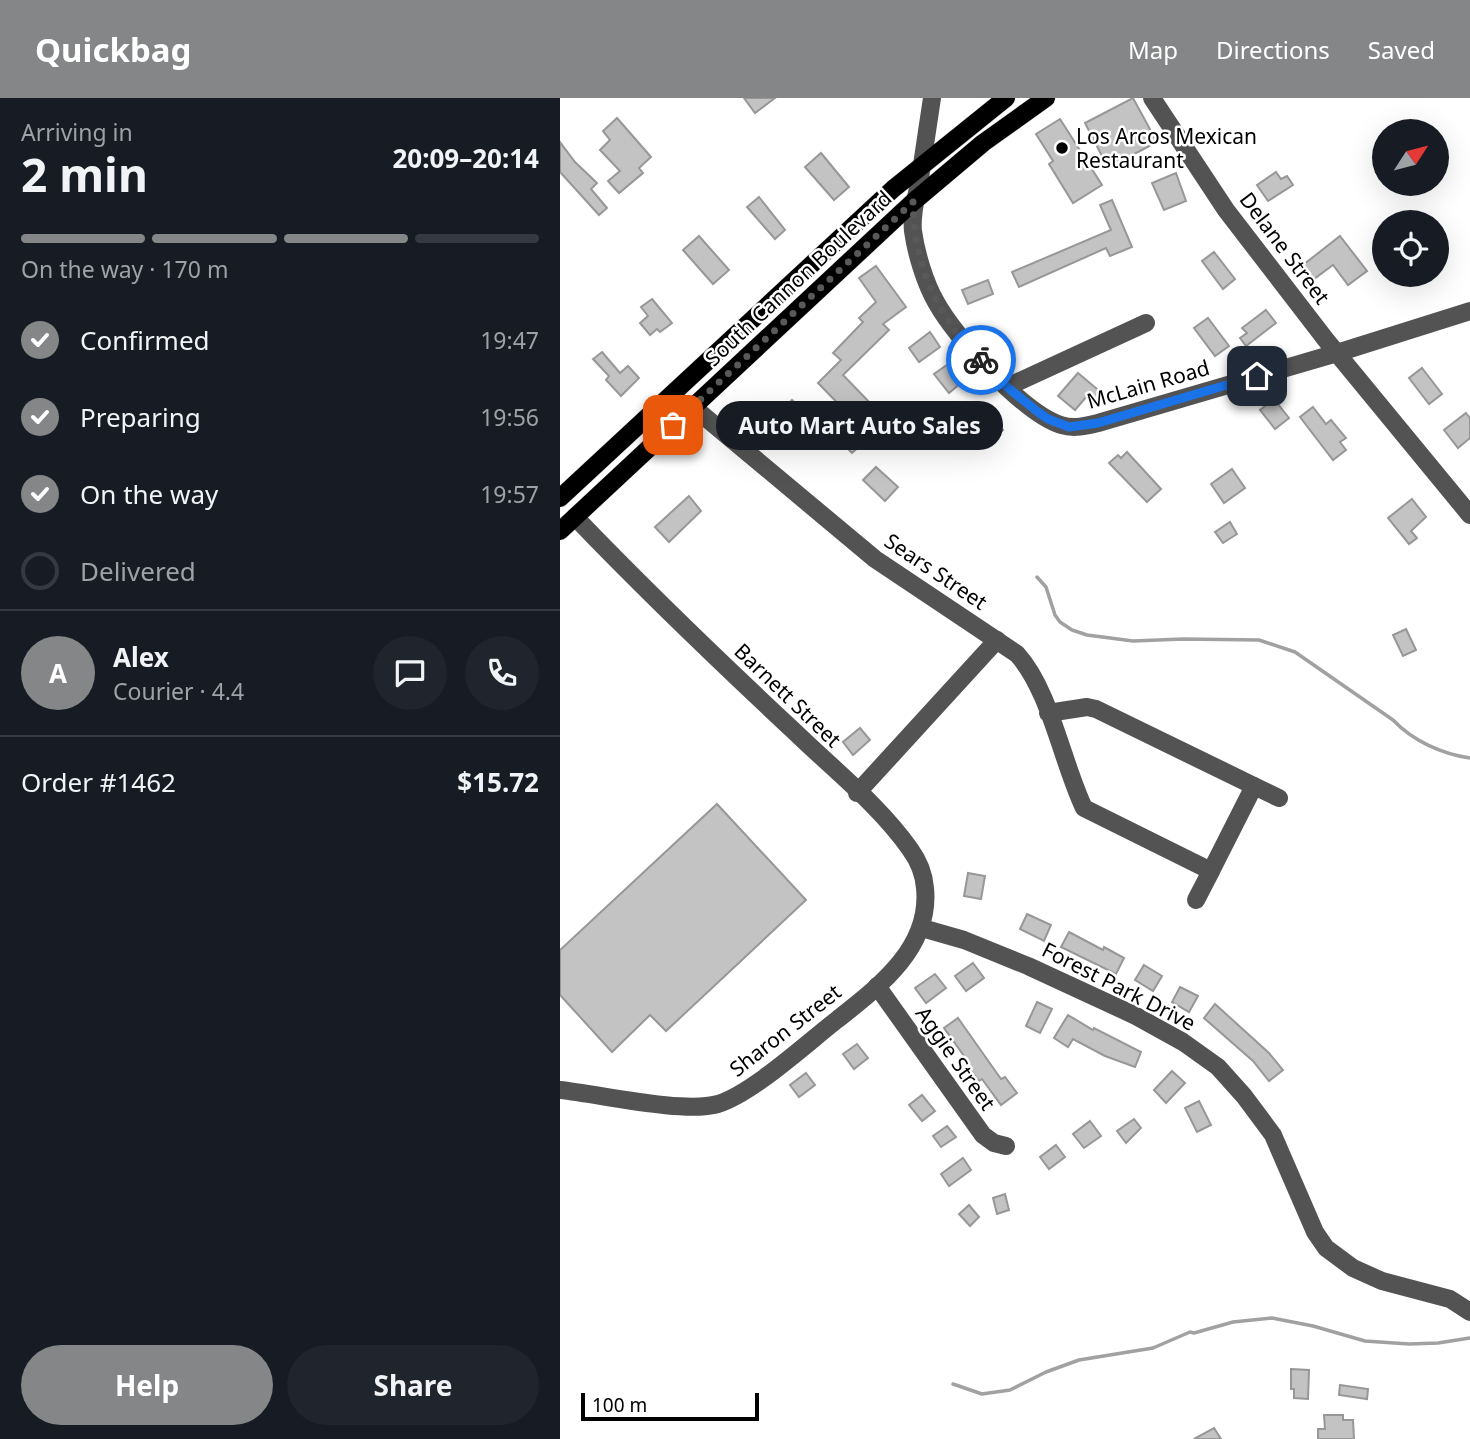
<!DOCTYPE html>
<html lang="en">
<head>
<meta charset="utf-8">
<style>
	:root { --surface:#171b24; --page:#20242c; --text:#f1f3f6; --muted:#9ea1a6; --line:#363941; --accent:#858687 }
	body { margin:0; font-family:"Noto Sans",sans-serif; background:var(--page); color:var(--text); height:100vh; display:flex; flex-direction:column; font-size:26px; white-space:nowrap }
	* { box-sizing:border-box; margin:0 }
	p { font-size:23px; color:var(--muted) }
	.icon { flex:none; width:38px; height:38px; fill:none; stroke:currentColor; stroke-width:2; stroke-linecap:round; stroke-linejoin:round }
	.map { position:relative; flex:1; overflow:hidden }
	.side { display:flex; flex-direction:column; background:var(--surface); width:560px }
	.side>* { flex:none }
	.needle { width:46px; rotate:54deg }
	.controls { position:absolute; left:812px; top:21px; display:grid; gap:14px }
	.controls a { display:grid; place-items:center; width:77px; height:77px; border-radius:50%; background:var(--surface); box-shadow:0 7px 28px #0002; font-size:35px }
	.scale { position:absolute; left:21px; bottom:18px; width:178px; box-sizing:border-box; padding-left:7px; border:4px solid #000; border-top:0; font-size:19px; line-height:24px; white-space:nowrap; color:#000; -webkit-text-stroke:5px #fff; paint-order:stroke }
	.pin { position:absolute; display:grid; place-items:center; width:60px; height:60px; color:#fff; margin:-30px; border-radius:14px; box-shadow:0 4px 10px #0006 }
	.courier { position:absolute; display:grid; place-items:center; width:70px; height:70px; margin:-35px; border:5px solid #1a73e8; border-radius:50%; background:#fff; color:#222; box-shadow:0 2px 9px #0007 }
	.bubble { position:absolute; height:49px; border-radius:24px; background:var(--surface); box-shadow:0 7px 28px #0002; font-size:23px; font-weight:700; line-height:49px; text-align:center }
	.overview em { font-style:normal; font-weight:700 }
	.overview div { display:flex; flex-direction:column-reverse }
	.overview { display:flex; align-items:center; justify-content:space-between; height:119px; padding:0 21px }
	h1 { font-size:46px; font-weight:700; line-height:52px }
	.bar { display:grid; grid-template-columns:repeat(4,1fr); gap:10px 7px; align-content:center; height:84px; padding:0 21px }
	.bar i { height:9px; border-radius:5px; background:var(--line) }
	.bar .selected { background:var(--accent) }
	.bar p { grid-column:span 4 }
	.line { display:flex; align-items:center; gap:18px; padding:0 21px; border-top:2px solid var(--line) }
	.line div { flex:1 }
	.round { display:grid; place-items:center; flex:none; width:74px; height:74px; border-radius:37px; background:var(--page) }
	ol { padding:0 21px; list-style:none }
	li { display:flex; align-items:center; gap:21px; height:77px }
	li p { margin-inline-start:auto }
	li .icon { padding:7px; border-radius:50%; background:var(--accent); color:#fff; stroke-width:4 }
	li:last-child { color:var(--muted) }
	li i { width:38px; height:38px; border:4px solid var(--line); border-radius:50% }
	.action { display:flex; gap:14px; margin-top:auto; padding:14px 21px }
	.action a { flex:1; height:80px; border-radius:42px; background:var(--accent); color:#fff; font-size:28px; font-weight:700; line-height:80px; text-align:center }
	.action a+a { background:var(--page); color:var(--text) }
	header { display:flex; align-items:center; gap:42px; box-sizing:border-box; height:98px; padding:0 35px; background:var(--accent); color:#fff }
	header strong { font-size:33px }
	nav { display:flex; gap:38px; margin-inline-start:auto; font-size:24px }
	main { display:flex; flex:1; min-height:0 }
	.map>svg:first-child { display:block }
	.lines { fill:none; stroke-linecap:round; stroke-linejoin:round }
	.stream { stroke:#a1a1a1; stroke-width:3.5 }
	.building { fill:#c3c3c3; stroke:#979797; stroke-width:2 }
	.major-casing { stroke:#dbdbdb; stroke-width:19 }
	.minor { stroke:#535353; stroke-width:18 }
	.major { stroke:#000; stroke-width:18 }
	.done { stroke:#595959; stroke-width:7; stroke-dasharray:0 12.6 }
	.route { stroke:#1a73e8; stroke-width:9 }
	.poi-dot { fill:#000; stroke:#fff; stroke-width:2.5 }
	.labels { text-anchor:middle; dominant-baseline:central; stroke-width:5; stroke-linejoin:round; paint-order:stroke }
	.poi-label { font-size:21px; fill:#000; stroke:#fff; text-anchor:start }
	.street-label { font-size:21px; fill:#000; stroke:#fff }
</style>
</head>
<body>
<header>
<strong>Quickbag</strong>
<nav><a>Map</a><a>Directions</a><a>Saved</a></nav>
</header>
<main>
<section class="side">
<div class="overview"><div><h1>2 min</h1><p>Arriving in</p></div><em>20:09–20:14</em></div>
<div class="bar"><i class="selected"></i><i class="selected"></i><i class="selected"></i><i></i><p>On the way · 170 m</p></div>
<ol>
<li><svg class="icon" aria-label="check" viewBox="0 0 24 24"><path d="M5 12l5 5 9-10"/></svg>Confirmed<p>19:47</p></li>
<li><svg class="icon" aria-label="check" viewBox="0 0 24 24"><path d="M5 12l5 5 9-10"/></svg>Preparing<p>19:56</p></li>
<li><svg class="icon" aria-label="check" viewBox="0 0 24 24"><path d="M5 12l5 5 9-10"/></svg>On the way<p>19:57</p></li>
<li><i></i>Delivered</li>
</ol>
<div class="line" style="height:126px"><b class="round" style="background:var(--accent);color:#fff">A</b><div><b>Alex</b><p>Courier · 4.4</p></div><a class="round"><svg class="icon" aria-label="chat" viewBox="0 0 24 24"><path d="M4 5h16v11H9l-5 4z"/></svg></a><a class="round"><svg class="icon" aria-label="phone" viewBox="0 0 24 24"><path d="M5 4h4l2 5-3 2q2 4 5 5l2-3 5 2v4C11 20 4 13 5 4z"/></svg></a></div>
<div class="line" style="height:91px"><div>Order #1462</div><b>$15.72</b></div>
<div class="action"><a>Help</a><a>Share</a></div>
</section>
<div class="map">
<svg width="910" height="1341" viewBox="0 0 910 1341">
	<rect width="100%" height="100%" fill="#fff"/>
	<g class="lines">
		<g class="stream">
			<path d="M477,479L486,489L495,517L500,524L512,532L527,537L573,543L623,541L699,542L735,554L833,622C853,643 882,656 910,660"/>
			<path d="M393,1286L422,1296L450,1292L486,1274L519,1262L593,1250L630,1234L634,1235L673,1224L712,1220L753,1228L805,1243L849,1246L878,1245L910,1240"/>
		</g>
	</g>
	<g class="building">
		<path d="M184,0H215L195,15Z"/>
		<path d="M573,0L597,44L548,70L525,25Z"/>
		<path d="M57,20L91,59L79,70L83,75L59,95L48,83L60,73L40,52L50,42L43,33Z"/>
		<path d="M500,21L542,87L513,105L489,66L493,63L476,36Z"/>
		<path d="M0,44L15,64L37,85L31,91L47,110L39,117L0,74Z"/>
		<path d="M261,55L289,89L274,102L245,69Z"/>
		<path d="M716,74L721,81L727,78L733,87L708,103L697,87Z"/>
		<path d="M616,75L626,103L604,112L592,85Z"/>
		<path d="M199,99L225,132L215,141L187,109Z"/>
		<path d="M552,102L572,149L550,158L546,150L459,189L452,174L551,132L540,107Z"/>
		<path d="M139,138L169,172L153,186L123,152Z"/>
		<path d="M780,138L807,173L788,187L773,167L754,181L743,167Z"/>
		<path d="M654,154L675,181L663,191L642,163Z"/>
		<path d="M316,168L346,209L323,226L329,232L283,277L313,308L296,324L258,285L281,262L273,255L303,224L299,220L316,204L299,180Z"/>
		<path d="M428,182L433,196L408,206L402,192Z"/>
		<path d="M92,201L112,225L100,234L97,231L90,237L80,225L88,218L81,209Z"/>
		<path d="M706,212L716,225L686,248L680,240L687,235L682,230Z"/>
		<path d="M648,220L669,248L655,258L634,230Z"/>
		<path d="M370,234L380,249L359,264L349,250Z"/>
		<path d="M42,254L60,275L68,268L79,280L61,298L46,282L49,278L33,261Z"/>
		<path d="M388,266L402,284L389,295L374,276Z"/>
		<path d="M862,270L882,296L869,306L849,280Z"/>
		<path d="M518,275L543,296L535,305L527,298L515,312L498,298Z"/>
		<path d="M714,301L729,320L715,331L700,312Z"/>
		<path d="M232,302L253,321L233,345L211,325Z"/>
		<path d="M753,309L766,326L771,322L786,340L780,344L786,352L773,362L740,319Z"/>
		<path d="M430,314L443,332L434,339L421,321Z"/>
		<path d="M906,315L910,320V340L898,350L884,332Z"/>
		<path d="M305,326L314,336L292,355L283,346Z"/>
		<path d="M567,354L601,391L587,404L549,365L558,357L561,360Z"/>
		<path d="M316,369L338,389L325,403L303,382Z"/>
		<path d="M672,371L685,390L664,405L651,386Z"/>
		<path d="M129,398L141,413L109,444L95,429Z"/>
		<path d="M852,401L866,419L851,433L857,440L849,446L828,420Z"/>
		<path d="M670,424L677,436L663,445L655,434Z"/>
		<path d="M846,531L856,552L843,558L833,537Z"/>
		<path d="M300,630L310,642L293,657L283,644Z"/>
		<path d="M157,706L246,802L106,933L90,917L52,954L0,897V852Z"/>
		<path d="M408,775L425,778L421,801L404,798Z"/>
		<path d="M467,816L491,827L484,843L460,831Z"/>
		<path d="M509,834L543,852L544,849L564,860L556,876L501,849Z"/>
		<path d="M413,865L424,880L406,893L395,878Z"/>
		<path d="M584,867L602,878L593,893L575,882Z"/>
		<path d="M375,876L386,890L366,905L355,890Z"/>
		<path d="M620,889L638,898L629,914L612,904Z"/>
		<path d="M477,904L492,911L480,935L466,928Z"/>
		<path d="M655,906L709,955L723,972L709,983L693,963L644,920Z"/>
		<path d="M508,917L533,932L534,930L581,954L575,969L545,958L513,941L508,949L494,940Z"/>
		<path d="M398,920L441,981L445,979L457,995L441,1007L422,981L419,983L407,967L409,965L384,930Z"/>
		<path d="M297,946L308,960L294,971L283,956Z"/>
		<path d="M612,973L625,985L606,1005L594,992Z"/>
		<path d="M246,975L255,987L239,999L230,987Z"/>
		<path d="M362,997L375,1013L362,1023L349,1007Z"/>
		<path d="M639,1003L651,1027L637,1034L625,1010Z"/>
		<path d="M574,1021L581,1030L566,1045L557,1033Z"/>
		<path d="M530,1023L541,1038L524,1050L513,1036Z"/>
		<path d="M387,1028L396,1039L381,1049L373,1038Z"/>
		<path d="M496,1047L505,1059L489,1071L480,1059Z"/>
		<path d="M403,1060L411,1072L389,1088L381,1076Z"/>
		<path d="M445,1096L449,1112L437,1116L433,1100Z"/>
		<path d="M409,1107L419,1119L410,1128L399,1116Z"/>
		<path d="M731,1271L749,1272L748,1301L734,1300V1291H731Z"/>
		<path d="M780,1287L808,1291L807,1301L779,1297Z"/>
		<path d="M764,1317H783V1322H793L794,1341H758V1331H765Z"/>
		<path d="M654,1330L661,1341H634Z"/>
	</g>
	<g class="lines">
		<g class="major-casing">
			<g id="major">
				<path d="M0,400L333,91L446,0"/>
				<path d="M0,433L353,104L423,45L486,0"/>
			</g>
		</g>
		<g class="minor">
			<path d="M372,0C368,27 364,53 360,80C357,98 351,114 353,133C356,155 365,185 376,204C395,239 463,315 501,327C514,331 526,328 538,325L777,255L910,213"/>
			<path d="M592,0L666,112L766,242L910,417"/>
			<path d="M447,289L586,225"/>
			<path d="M133,309L315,461L457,556C490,592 502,664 524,710L651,773L694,688L536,611L527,609L488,615"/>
			<path d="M694,688L719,700"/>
			<path d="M297,695L437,542"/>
			<path d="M636,802L651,773"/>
			<path d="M362,830L404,842L468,868L576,918L623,944L658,969L684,998L713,1037L755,1134L766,1150L793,1170L822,1183L890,1201L910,1214"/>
			<path d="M317,888L423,1037L434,1045L446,1048"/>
			<path d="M0,992C39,996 123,1016 158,1006C193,995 247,945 278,921C320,888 371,849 365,790C364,777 358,762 350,751C319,707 273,671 235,634C160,564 86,493 15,419"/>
		</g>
		<use href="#major" class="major"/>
	</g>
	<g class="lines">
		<path class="done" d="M113,327L353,104C354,168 376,217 421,262"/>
		<path class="route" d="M421,262L447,289L478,314L488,321L509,329L538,325L697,278"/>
	</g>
	<circle class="poi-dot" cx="502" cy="50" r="7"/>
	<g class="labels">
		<g class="poi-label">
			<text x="516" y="38">Los Arcos Mexican<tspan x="516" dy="24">Restaurant</tspan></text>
		</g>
		<g class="street-label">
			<text transform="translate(725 150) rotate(53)">Delane Street</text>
			<text transform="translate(238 180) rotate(-43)">South Cannon Boulevard</text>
			<text transform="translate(588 286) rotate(-16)">McLain Road</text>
			<text transform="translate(376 473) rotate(34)">Sears Street</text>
			<text transform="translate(228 597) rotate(44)">Barnett Street</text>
			<text transform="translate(559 888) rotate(27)">Forest Park Drive</text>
			<text transform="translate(225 932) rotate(-38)">Sharon Street</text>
			<text transform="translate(396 960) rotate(55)">Aggie Street</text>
		</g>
	</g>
</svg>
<div class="controls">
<a><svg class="needle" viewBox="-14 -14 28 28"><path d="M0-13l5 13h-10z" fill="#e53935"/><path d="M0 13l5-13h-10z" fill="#9ea1a6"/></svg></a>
<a><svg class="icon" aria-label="locate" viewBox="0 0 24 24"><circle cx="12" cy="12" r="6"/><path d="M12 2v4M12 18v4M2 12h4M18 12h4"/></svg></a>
</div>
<div class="scale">100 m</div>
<div class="pin" style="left:113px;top:327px;background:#ea580c"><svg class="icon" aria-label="bag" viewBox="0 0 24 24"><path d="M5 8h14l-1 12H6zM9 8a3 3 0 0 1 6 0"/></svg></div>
<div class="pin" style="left:697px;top:278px;background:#1f2937"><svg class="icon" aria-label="home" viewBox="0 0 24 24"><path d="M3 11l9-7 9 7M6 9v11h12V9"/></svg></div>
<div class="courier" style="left:421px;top:262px"><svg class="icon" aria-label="bike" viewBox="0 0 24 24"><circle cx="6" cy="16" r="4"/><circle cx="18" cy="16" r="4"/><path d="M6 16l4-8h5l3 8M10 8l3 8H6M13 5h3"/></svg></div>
<div class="bubble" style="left:156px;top:303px;width:287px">Auto Mart Auto Sales</div>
</div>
</main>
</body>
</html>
